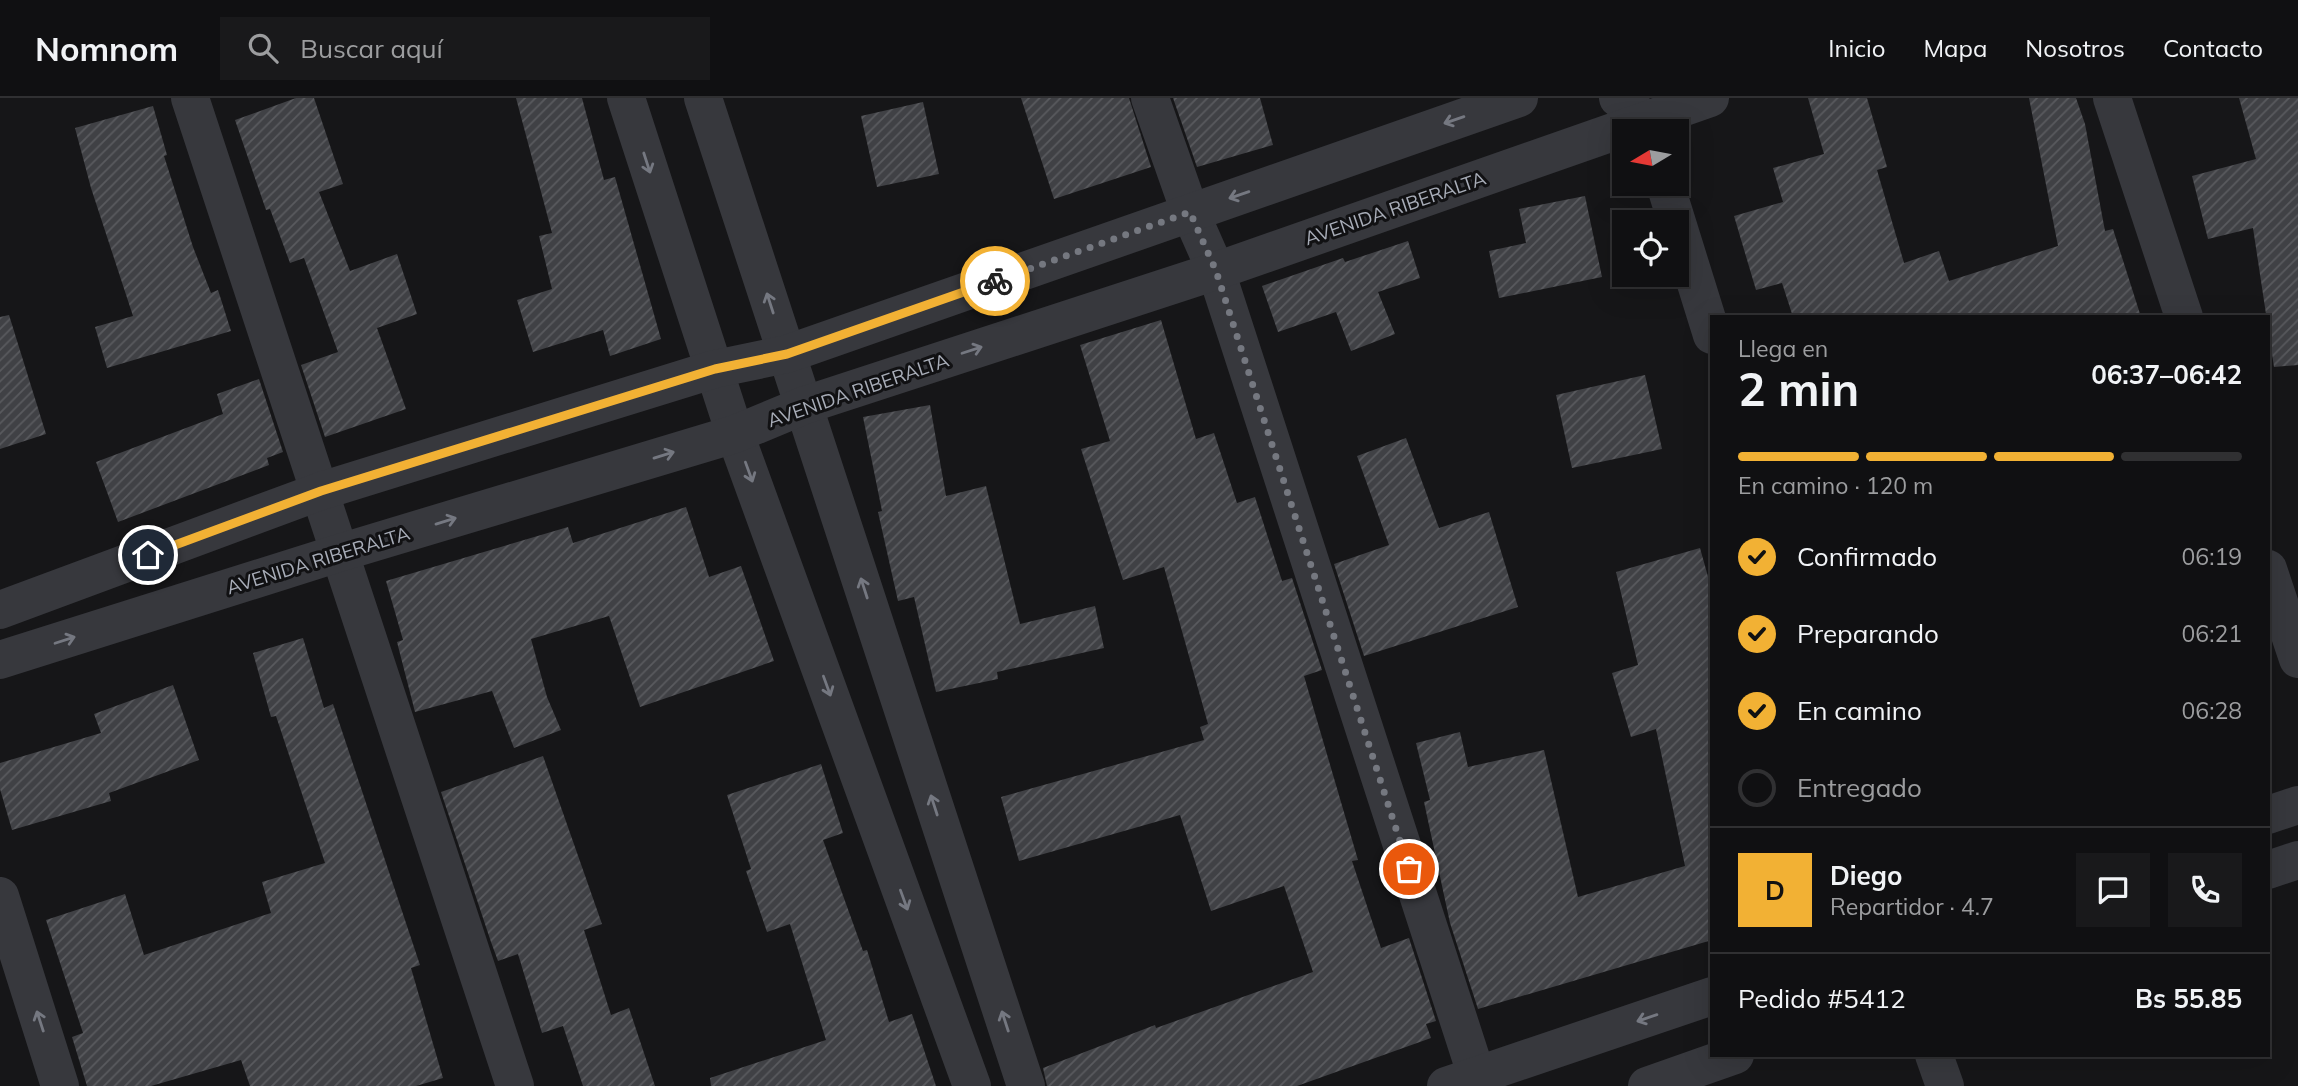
<!DOCTYPE html>
<html lang="es">
<head>
<meta charset="utf-8">
<style>
	:root { --surface:#101012; --page:#19191b; --text:#f1f3f6; --muted:#9c9d9f; --line:#303032; --accent:#f2b134 }
	body { margin:0; font-family:Mulish,sans-serif; background:var(--page); color:var(--text); height:100vh; display:flex; flex-direction:column; font-size:26px; white-space:nowrap }
	* { box-sizing:border-box; margin:0 }
	p { font-size:23px; color:var(--muted) }
	.icon { flex:none; width:38px; height:38px; fill:none; stroke:currentColor; stroke-width:2; stroke-linecap:round; stroke-linejoin:round }
	.map { position:relative; flex:1; overflow:hidden }
	.drawer { position:absolute; left:1710px; top:217px; width:560px; height:742px; display:flex; flex-direction:column; background:var(--surface); border-radius:0px; box-shadow:0 7px 28px #0002,0 0 0 2px var(--line) }
	.drawer>* { flex:none }
	.needle { width:46px; rotate:260deg }
	.fabs { position:absolute; left:1612px; top:21px; display:grid; gap:14px }
	.fabs a { display:grid; place-items:center; width:77px; height:77px; border-radius:0px; background:var(--surface); box-shadow:0 7px 28px #0002,0 0 0 2px var(--line); font-size:35px }
	.pin { position:absolute; display:grid; place-items:center; width:60px; height:60px; color:#fff; margin:-30px; border:4px solid #fff; border-radius:50%; box-shadow:0 2px 7px #0007 }
	.courier { position:absolute; display:grid; place-items:center; width:70px; height:70px; margin:-35px; border:5px solid #f2b134; border-radius:50%; background:#fff; color:#222; box-shadow:0 2px 9px #0007 }
	.overview em { font-style:normal; font-weight:700 }
	.overview div { display:flex; flex-direction:column-reverse }
	.overview { display:flex; align-items:center; justify-content:space-between; height:119px; padding:0 28px }
	h1 { font-size:46px; font-weight:700; line-height:52px }
	.bar { display:grid; grid-template-columns:repeat(4,1fr); gap:10px 7px; align-content:center; height:84px; padding:0 28px }
	.bar i { height:9px; border-radius:5px; background:var(--line) }
	.bar .on { background:var(--accent) }
	.bar p { grid-column:span 4 }
	.line { display:flex; align-items:center; gap:18px; padding:0 28px; border-top:2px solid var(--line) }
	.line div { flex:1 }
	.round { display:grid; place-items:center; flex:none; width:74px; height:74px; border-radius:0px; background:var(--page) }
	ol { padding:0 28px; list-style:none }
	li { display:flex; align-items:center; gap:21px; height:77px }
	li p { margin-inline-start:auto }
	li .icon { padding:7px; border-radius:50%; background:var(--accent); color:#111; stroke-width:4 }
	li:last-child { color:var(--muted) }
	li i { width:38px; height:38px; border:4px solid var(--line); border-radius:50% }
	header { display:flex; align-items:center; gap:42px; box-sizing:border-box; height:98px; padding:0 35px; background:var(--surface); border-bottom:2px solid var(--line) }
	header strong { font-size:33px }
	nav { display:flex; gap:38px; margin-inline-start:auto; font-size:24px }
	.search { width:490px; height:63px; background:var(--page); display:flex; align-items:center; gap:18px; box-sizing:border-box; padding:0 24px; border-radius:0px; color:var(--muted); font-size:26px }
	.map>svg:first-child { display:block }
	.building { fill:url(#building-hatch) }
	.lines { fill:none; stroke-linecap:round; stroke-linejoin:round }
	.minor { stroke:#37383d; stroke-width:38 }
	.tertiary { stroke:#37383d; stroke-width:38 }
	.oneway { stroke:#757881 }
	.done { stroke:#757880; stroke-width:7; stroke-dasharray:0 12.6 }
	.route { stroke:#f2b134; stroke-width:9 }
	.labels { text-anchor:middle; dominant-baseline:central; stroke-width:6; stroke-linejoin:round; paint-order:stroke }
	.street-label { font-size:19px; fill:#a8adb8; stroke:#111113 }
</style>
</head>
<body>
<header>
<strong>Nomnom</strong>
<div class="search"><svg class="icon" aria-label="search" viewBox="0 0 24 24"><circle cx="10" cy="10" r="6"/><path d="M15 15l6 6"/></svg>Buscar aquí</div>
<nav><a>Inicio</a><a>Mapa</a><a>Nosotros</a><a>Contacto</a></nav>
</header>
<div class="map">
<svg width="2298" height="988" viewBox="0 0 2298 988">
	<defs>
		<pattern id="building-hatch" width="6" height="6" patternUnits="userSpaceOnUse" patternTransform="scale(1.75)"><rect width="6" height="6" fill="#404145"/><path d="M-1 1l2-2M0 6l6-6M5 7l2-2" fill="none" stroke="#595a5e"/></pattern>
	</defs>
	<rect width="100%" height="100%" fill="#161618"/>
	<g class="building">
		<path d="M296,0H314L343,86L319,94L350,173L397,156L417,216L377,230L406,311L325,339L301,267L338,254L304,160L290,165L270,111L266,112L235,22Z"/>
		<path d="M516,0H582L604,82L615,79L661,241L610,258L603,232L533,254L517,202L552,191L539,138L552,135Z"/>
		<path d="M1021,0H1129L1151,69L1054,101Z"/>
		<path d="M1173,0H1260L1273,47L1197,69Z"/>
		<path d="M1808,0H1867L1887,69L1877,72L1904,165L1939,153L1949,183L2058,148L2029,0H2076L2085,26L2105,133L2113,131L2141,219H1793L1782,185L1756,192L1734,118L1783,104L1773,70L1824,56Z"/>
		<path d="M2239,0H2298V267L2274,269L2253,130L2208,141L2192,78L2256,61Z"/>
		<path d="M923,4L939,76L877,89L861,18Z"/>
		<path d="M153,8L167,57L164,58L193,149L211,195L218,192L231,233L107,270L95,229L133,218L91,90L75,30Z"/>
		<path d="M1585,98L1602,179L1499,200L1489,153L1526,145L1519,111Z"/>
		<path d="M1408,143L1420,180L1378,194L1395,236L1351,253L1336,214L1278,234L1262,188L1343,160L1345,164Z"/>
		<path d="M9,217L46,336L0,351V219Z"/>
		<path d="M1161,222L1196,341L1214,335L1237,405L1255,399L1282,483L1292,480L1322,572L1304,578L1358,762L1352,763L1381,850L1409,840L1436,923L1426,926L1431,940L1297,988H1047L1043,970L1155,927L1156,930L1313,874L1284,788L1211,813L1180,717L1019,763L1001,699L1204,642L1200,629L1208,626L1164,469L1123,482L1081,351L1110,343L1080,247Z"/>
		<path d="M1645,277L1662,351L1572,370L1556,297Z"/>
		<path d="M259,281L283,354L267,360L269,367L118,424L96,364L223,316L217,296Z"/>
		<path d="M930,307L946,398L986,388L1020,526L1095,508L1104,550L997,574L998,581L936,594L914,499L898,503L878,414L882,413L863,319Z"/>
		<path d="M1406,340L1439,430L1489,414L1518,509L1364,558L1334,466L1389,447L1357,358Z"/>
		<path d="M686,409L709,479L741,468L774,563L640,609L609,518L531,541L547,599L561,632L514,650L492,593L415,614L397,544L403,542L386,483L568,429L573,445Z"/>
		<path d="M1700,450L1712,493V842L1478,911L1450,825L1424,704L1430,702L1416,645L1460,634L1468,669L1544,652L1578,799L1685,768L1656,631L1631,639L1612,575L1638,567L1616,474Z"/>
		<path d="M303,540L324,610L333,606L420,867L411,870L443,980L416,988H250L241,962L151,988H87L72,939L83,935L46,822L125,796L144,857L271,815L262,784L325,765L276,618L271,619L253,555Z"/>
		<path d="M173,587L199,662L109,695L111,703L12,732L0,691V665L101,635L94,616Z"/>
		<path d="M543,658L602,826L584,832L611,917L629,910L655,988H583L563,928L542,935L518,856L498,863L491,844L441,694Z"/>
		<path d="M821,666L843,735L823,742L863,853L867,852L889,924L912,916L936,988H711L710,980L826,942L790,826L767,834L746,773L751,771L727,697Z"/>
	</g>
	<g class="lines">
		<g class="minor">
			<path d="M190,0L515,988"/>
			<path d="M626,0L735,336L972,988"/>
			<path d="M703,0L1026,988"/>
			<path d="M1150,0L1190,114L1216,173L1480,988"/>
			<path d="M1618,0L1645,21"/>
			<path d="M2112,0L2184,219"/>
			<path d="M1665,86L1712,237"/>
			<path d="M2268,471L2298,561"/>
			<path d="M2268,717L2298,707"/>
			<path d="M2268,772L2298,762"/>
			<path d="M0,798L60,988"/>
			<path d="M1934,957L1945,988"/>
			<path d="M1446,988L1712,898"/>
			<path d="M1647,988L1735,957"/>
		</g>
		<g class="tertiary">
			<path d="M0,512L321,393L715,271L787,256L1519,0"/>
			<path d="M0,562L339,455L735,336L805,307L1216,173L1710,0"/>
		</g>
	</g>
	<defs><path id="oneway-shaft" d="M-6 0H5M1.5-3L5.5 0L1.5 3" fill="none" stroke-width="1.6" stroke-linecap="round" stroke-linejoin="round" transform="scale(1.75)"/></defs>
	<g class="oneway">
		<use href="#oneway-shaft" transform="translate(1454 22) rotate(161)"/>
		<use href="#oneway-shaft" transform="translate(647 65) rotate(72)"/>
		<use href="#oneway-shaft" transform="translate(1239 97) rotate(161)"/>
		<use href="#oneway-shaft" transform="translate(770 205) rotate(-108)"/>
		<use href="#oneway-shaft" transform="translate(972 252) rotate(-18)"/>
		<use href="#oneway-shaft" transform="translate(664 357) rotate(-17)"/>
		<use href="#oneway-shaft" transform="translate(749 374) rotate(70)"/>
		<use href="#oneway-shaft" transform="translate(446 423) rotate(-17)"/>
		<use href="#oneway-shaft" transform="translate(864 490) rotate(-108)"/>
		<use href="#oneway-shaft" transform="translate(65 542) rotate(-18)"/>
		<use href="#oneway-shaft" transform="translate(827 588) rotate(70)"/>
		<use href="#oneway-shaft" transform="translate(934 707) rotate(-108)"/>
		<use href="#oneway-shaft" transform="translate(904 802) rotate(70)"/>
		<use href="#oneway-shaft" transform="translate(1647 920) rotate(161)"/>
		<use href="#oneway-shaft" transform="translate(40 923) rotate(-108)"/>
		<use href="#oneway-shaft" transform="translate(1005 923) rotate(-108)"/>
	</g>
	<g class="lines">
		<path class="done" d="M995,183L1190,114L1216,173L1409,771"/>
		<path class="route" d="M148,457L321,393L715,271L787,256L995,183"/>
	</g>
	<g class="labels">
		<g class="street-label">
			<text transform="translate(1395 110) rotate(-19)">AVENIDA RIBERALTA</text>
			<text transform="translate(858 292) rotate(-19)">AVENIDA RIBERALTA</text>
			<text transform="translate(318 462) rotate(-17)">AVENIDA RIBERALTA</text>
		</g>
	</g>
</svg>
<div class="fabs">
<a><svg class="needle" viewBox="-14 -14 28 28"><path d="M0-13l5 13h-10z" fill="#e53935"/><path d="M0 13l5-13h-10z" fill="#9c9d9f"/></svg></a>
<a><svg class="icon" aria-label="locate" viewBox="0 0 24 24"><circle cx="12" cy="12" r="6"/><path d="M12 2v4M12 18v4M2 12h4M18 12h4"/></svg></a>
</div>
<div class="pin" style="left:1409px;top:771px;background:#ea580c"><svg class="icon" aria-label="bag" viewBox="0 0 24 24"><path d="M5 8h14l-1 12H6zM9 8a3 3 0 0 1 6 0"/></svg></div>
<div class="pin" style="left:148px;top:457px;background:#1f2937"><svg class="icon" aria-label="home" viewBox="0 0 24 24"><path d="M3 11l9-7 9 7M6 9v11h12V9"/></svg></div>
<div class="courier" style="left:995px;top:183px"><svg class="icon" aria-label="bike" viewBox="0 0 24 24"><circle cx="6" cy="16" r="4"/><circle cx="18" cy="16" r="4"/><path d="M6 16l4-8h5l3 8M10 8l3 8H6M13 5h3"/></svg></div>
<section class="drawer">
<div class="overview"><div><h1>2 min</h1><p>Llega en</p></div><em>06:37–06:42</em></div>
<div class="bar"><i class="on"></i><i class="on"></i><i class="on"></i><i></i><p>En camino · 120 m</p></div>
<ol>
<li><svg class="icon" aria-label="check" viewBox="0 0 24 24"><path d="M5 12l5 5 9-10"/></svg>Confirmado<p>06:19</p></li>
<li><svg class="icon" aria-label="check" viewBox="0 0 24 24"><path d="M5 12l5 5 9-10"/></svg>Preparando<p>06:21</p></li>
<li><svg class="icon" aria-label="check" viewBox="0 0 24 24"><path d="M5 12l5 5 9-10"/></svg>En camino<p>06:28</p></li>
<li><i></i>Entregado</li>
</ol>
<div class="line" style="height:126px"><b class="round" style="background:var(--accent);color:#111">D</b><div><b>Diego</b><p>Repartidor · 4.7</p></div><a class="round"><svg class="icon" aria-label="chat" viewBox="0 0 24 24"><path d="M4 5h16v11H9l-5 4z"/></svg></a><a class="round"><svg class="icon" aria-label="phone" viewBox="0 0 24 24"><path d="M5 4h4l2 5-3 2q2 4 5 5l2-3 5 2v4C11 20 4 13 5 4z"/></svg></a></div>
<div class="line" style="height:91px"><div>Pedido #5412</div><b>Bs 55.85</b></div>
</section>
</div>
</body>
</html>
